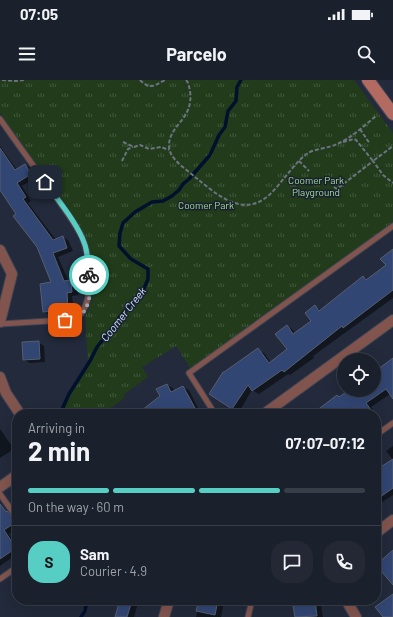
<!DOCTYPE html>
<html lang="en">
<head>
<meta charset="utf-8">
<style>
	:root { --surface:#1a202c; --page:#232834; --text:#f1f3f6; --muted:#9fa3a9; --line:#383e48; --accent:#56cec3 }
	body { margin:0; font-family:Barlow,sans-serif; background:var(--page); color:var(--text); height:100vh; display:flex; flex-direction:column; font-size:15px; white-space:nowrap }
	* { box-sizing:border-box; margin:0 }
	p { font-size:13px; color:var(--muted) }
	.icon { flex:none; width:22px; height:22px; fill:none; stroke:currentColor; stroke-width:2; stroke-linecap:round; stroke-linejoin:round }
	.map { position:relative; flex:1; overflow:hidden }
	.sheet { position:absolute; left:12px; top:329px; width:369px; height:196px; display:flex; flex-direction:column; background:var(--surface); border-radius:16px; box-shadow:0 4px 16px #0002,0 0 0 1px var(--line) }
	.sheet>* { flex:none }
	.fabs { position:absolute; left:337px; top:273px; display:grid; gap:8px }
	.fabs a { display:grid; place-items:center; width:44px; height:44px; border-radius:50%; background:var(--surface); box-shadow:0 4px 16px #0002,0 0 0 1px var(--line); font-size:20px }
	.pin { position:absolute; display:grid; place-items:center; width:34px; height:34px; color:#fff; margin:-17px; border-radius:8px; box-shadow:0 2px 6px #0006 }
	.courier { position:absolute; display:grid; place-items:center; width:40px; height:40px; margin:-20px; border:3px solid #56cec3; border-radius:50%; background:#fff; color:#222; box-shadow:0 1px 5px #0007 }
	.overview em { font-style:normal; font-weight:700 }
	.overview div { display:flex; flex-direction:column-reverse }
	.overview { display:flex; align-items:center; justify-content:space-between; height:68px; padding:0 16px }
	h1 { font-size:26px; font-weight:700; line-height:30px }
	.bar { display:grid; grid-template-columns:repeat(4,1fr); gap:6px 4px; align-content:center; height:48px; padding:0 16px }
	.bar i { height:5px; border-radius:3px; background:var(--line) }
	.bar .selected { background:var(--accent) }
	.bar p { grid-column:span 4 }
	.line { display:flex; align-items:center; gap:10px; padding:0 16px; border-top:1px solid var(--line) }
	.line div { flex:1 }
	.round { display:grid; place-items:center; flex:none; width:42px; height:42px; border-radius:16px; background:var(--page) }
	.status { display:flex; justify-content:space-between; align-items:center; height:28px; padding:0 20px; background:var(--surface); direction:ltr }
	.status svg { height:11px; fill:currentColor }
	header { display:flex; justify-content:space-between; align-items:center; height:52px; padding:0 16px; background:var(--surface); font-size:18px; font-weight:700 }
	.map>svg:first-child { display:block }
	.park { fill:url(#park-tufts) }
	.shadow { fill:#0007 }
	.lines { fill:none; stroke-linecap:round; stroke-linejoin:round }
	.stream { stroke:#00112d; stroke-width:3.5 }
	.building { fill:#324673; stroke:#555e71 }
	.lane-casing { stroke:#3e4555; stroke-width:7 }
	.street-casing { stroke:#3e4555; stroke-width:12 }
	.secondary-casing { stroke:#3e4555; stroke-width:14 }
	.path { stroke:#6c7381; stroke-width:2; stroke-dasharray:4 2; stroke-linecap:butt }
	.lane { stroke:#82544e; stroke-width:5 }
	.street { stroke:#82544e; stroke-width:10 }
	.secondary { stroke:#b36a61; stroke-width:12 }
	.done { stroke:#a2a8b5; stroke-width:4; stroke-dasharray:0 7.2 }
	.route { stroke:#56cec3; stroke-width:5 }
	.labels { text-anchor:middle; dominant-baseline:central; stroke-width:3; stroke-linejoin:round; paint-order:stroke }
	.park-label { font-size:10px; fill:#a6dd97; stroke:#192030 }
	.water-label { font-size:11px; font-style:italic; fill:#cce2fd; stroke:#192030 }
</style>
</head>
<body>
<div class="status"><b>07:05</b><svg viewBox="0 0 49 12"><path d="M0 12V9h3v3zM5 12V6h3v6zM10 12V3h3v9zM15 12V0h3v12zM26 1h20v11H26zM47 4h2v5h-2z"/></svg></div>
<header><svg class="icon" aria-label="menu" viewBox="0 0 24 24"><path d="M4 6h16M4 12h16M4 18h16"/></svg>Parcelo<svg class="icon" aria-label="search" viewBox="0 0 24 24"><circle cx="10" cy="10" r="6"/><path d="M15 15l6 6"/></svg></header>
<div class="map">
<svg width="393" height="537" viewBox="0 0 393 537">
	<defs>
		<pattern id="park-tufts" width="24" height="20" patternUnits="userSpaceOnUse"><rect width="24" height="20" fill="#223c1b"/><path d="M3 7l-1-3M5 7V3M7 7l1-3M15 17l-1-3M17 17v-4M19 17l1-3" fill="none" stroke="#42583d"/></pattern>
	</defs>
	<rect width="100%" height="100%" fill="#222a3b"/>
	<path class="park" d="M0,0H354L393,53V142L236,258L190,288L176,266L142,287L148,297L123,315L125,318L102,334H62L66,317L88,282L85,236L91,224L93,213V196L88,169L77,142L0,33Z"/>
	<g class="shadow">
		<path d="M0,66L17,90L25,85L31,88L36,97L22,106L31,121L28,123L56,160L62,157L68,160L73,171L58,177L69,202L71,201L77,205L78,215L72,216L74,233L50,235L44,232L52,203L37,167L0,108Z"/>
		<path d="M393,170V218L313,276L314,278L290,295L288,294L259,314L252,310L239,332L210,314L258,270L264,273L271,283L288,269L287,246L293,250L295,254L312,241L315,227L321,230L363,197L368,200L387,186Z"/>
		<path d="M38,262L44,266L45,282L30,283L24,280Z"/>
		<path d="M393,279V316L390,314L371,327L376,334H314L350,310H374V293Z"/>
		<path d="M167,305L173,308L174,311L183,307L189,310L200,332L195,334H138L161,316Z"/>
		<path d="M0,349L14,369L0,378Z"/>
		<path d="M393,366V380L386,371Z"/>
		<path d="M393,380V415L376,426V392Z"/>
		<path d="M7,432L13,435L17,440V449L9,454L17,466V474L0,486V436Z"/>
		<path d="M121,520H139L134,537H116Z"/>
		<path d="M140,520H150L149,522Z"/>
		<path d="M200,520H238L237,525L224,522L221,537H196Z"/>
		<path d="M293,520H320L323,537H296Z"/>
	</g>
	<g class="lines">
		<g class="stream">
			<path d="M61,334V332L69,314L90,281L97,267L111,250L116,246L119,238L143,211L148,199V189L131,179L119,166L120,153L123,143L135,132L152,122L163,121L172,116L179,110L183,104L189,99L210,75L219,55L225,47L228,31L236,21L237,7L241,0"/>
			<path d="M81,537L85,531L87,520"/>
		</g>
	</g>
	<g class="building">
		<path d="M0,68L15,90L25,84L31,94L17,103L26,117L23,119L53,160L63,156L67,168L53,173L64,201L71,200L72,212L67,213L68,230L43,232L40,204L51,202L37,167L13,136L16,134L0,110Z"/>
		<path d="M393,169V210L343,248L342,246L284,292L282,290L252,311L248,305L232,329L209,314L223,292H224L258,268L269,283L287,269L275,254L287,245L293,254L311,241L305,233L315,225L319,231L363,196L366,200L386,185L380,179Z"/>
		<path d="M39,261L40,279L23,280L22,262Z"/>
		<path d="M393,278V319L386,309L366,323L371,330L366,334H312L337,315L339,317L349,310H374V292Z"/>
		<path d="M167,304L171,312L183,306L195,328L183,334H137L160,316L156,309Z"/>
		<path d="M393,379V408L376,420V390Z"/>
		<path d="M0,424L6,432L7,431L16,442L4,450L16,468L0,479Z"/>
		<path d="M393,470V505L376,485Z"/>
		<path d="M393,514V537H383L375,527Z"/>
		<path d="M120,520L131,524L127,537H115Z"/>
		<path d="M199,520H218L215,535L196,531Z"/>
		<path d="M292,520H315L317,536L295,537Z"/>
	</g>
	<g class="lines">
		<g class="lane-casing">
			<g id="lane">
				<path d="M0,39C17,63 34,87 52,111C62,126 74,141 82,157C91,179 95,218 79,236L65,240L0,244"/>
				<path d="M215,334L189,293L393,146"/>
				<path d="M376,355L393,343"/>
				<path d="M0,414L17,438"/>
				<path d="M0,499L17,487"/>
				<path d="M248,537L252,520"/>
			</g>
		</g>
		<g class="street-casing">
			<g id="street">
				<path d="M0,170L12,194L0,242"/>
				<path d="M0,297L6,313L20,334"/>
				<path d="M264,334L393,240"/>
				<path d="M0,407L17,395"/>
				<path d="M376,453L393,440"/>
				<path d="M346,520L356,537"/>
				<path d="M164,537L169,520"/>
			</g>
		</g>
		<g class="secondary-casing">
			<path id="secondary" d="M368,0L393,34"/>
		</g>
		<g class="path">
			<path d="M2,0L16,1L25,0"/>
			<path d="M140,0C150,10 154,6 165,0"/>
			<path d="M186,0C189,3 189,7 190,11C194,40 169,44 169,66C169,79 186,89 195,97C214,112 239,136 264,119C272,114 279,104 285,97C292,89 299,79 308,73C314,69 329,68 337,64C350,59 365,45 376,36"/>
			<path d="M360,49L370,64"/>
			<path d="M123,62L134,67L140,65L149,69L161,67L169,70"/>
			<path d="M343,62L354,59L356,60L373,81L393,66"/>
			<path d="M122,81L128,69L133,67"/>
			<path d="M299,81L309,91"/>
			<path d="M334,107L337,109L373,81L383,95L393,103"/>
		</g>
		<use href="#lane" class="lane"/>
		<use href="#street" class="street"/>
		<use href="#secondary" class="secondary"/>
	</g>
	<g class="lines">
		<path class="done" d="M65,240C70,239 76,239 80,236C91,226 91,208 89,195"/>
		<path class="route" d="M45,102C59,122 77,142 85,165C88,175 88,185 89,195"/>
	</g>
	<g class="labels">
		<g class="park-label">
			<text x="316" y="100">Coomer Park<tspan x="316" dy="12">Playground</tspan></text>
			<text x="206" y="125">Coomer Park</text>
		</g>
		<g class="water-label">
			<text transform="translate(123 234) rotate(-52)">Coomer Creek</text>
		</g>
	</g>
</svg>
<div class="fabs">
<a><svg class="icon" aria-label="locate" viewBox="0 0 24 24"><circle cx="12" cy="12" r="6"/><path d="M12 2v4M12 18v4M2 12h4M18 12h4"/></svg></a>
</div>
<div class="pin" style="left:65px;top:240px;background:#ea580c"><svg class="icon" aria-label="bag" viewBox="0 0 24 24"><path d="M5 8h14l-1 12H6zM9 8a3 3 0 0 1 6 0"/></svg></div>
<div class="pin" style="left:45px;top:102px;background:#1f2937"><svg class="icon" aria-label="home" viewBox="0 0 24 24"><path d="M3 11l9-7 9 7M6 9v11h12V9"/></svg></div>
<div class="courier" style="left:89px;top:195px"><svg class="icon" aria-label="bike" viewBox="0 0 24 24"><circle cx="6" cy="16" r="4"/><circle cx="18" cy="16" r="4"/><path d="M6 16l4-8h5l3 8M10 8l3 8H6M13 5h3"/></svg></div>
<section class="sheet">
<div class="overview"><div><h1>2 min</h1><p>Arriving in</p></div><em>07:07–07:12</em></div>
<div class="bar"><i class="selected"></i><i class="selected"></i><i class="selected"></i><i></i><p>On the way · 60 m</p></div>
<div class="line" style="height:72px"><b class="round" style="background:var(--accent);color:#111">S</b><div><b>Sam</b><p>Courier · 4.9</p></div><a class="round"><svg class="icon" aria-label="chat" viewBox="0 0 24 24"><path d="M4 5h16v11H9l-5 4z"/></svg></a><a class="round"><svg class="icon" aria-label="phone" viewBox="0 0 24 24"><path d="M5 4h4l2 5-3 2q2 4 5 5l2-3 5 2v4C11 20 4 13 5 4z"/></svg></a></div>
</section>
</div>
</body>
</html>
